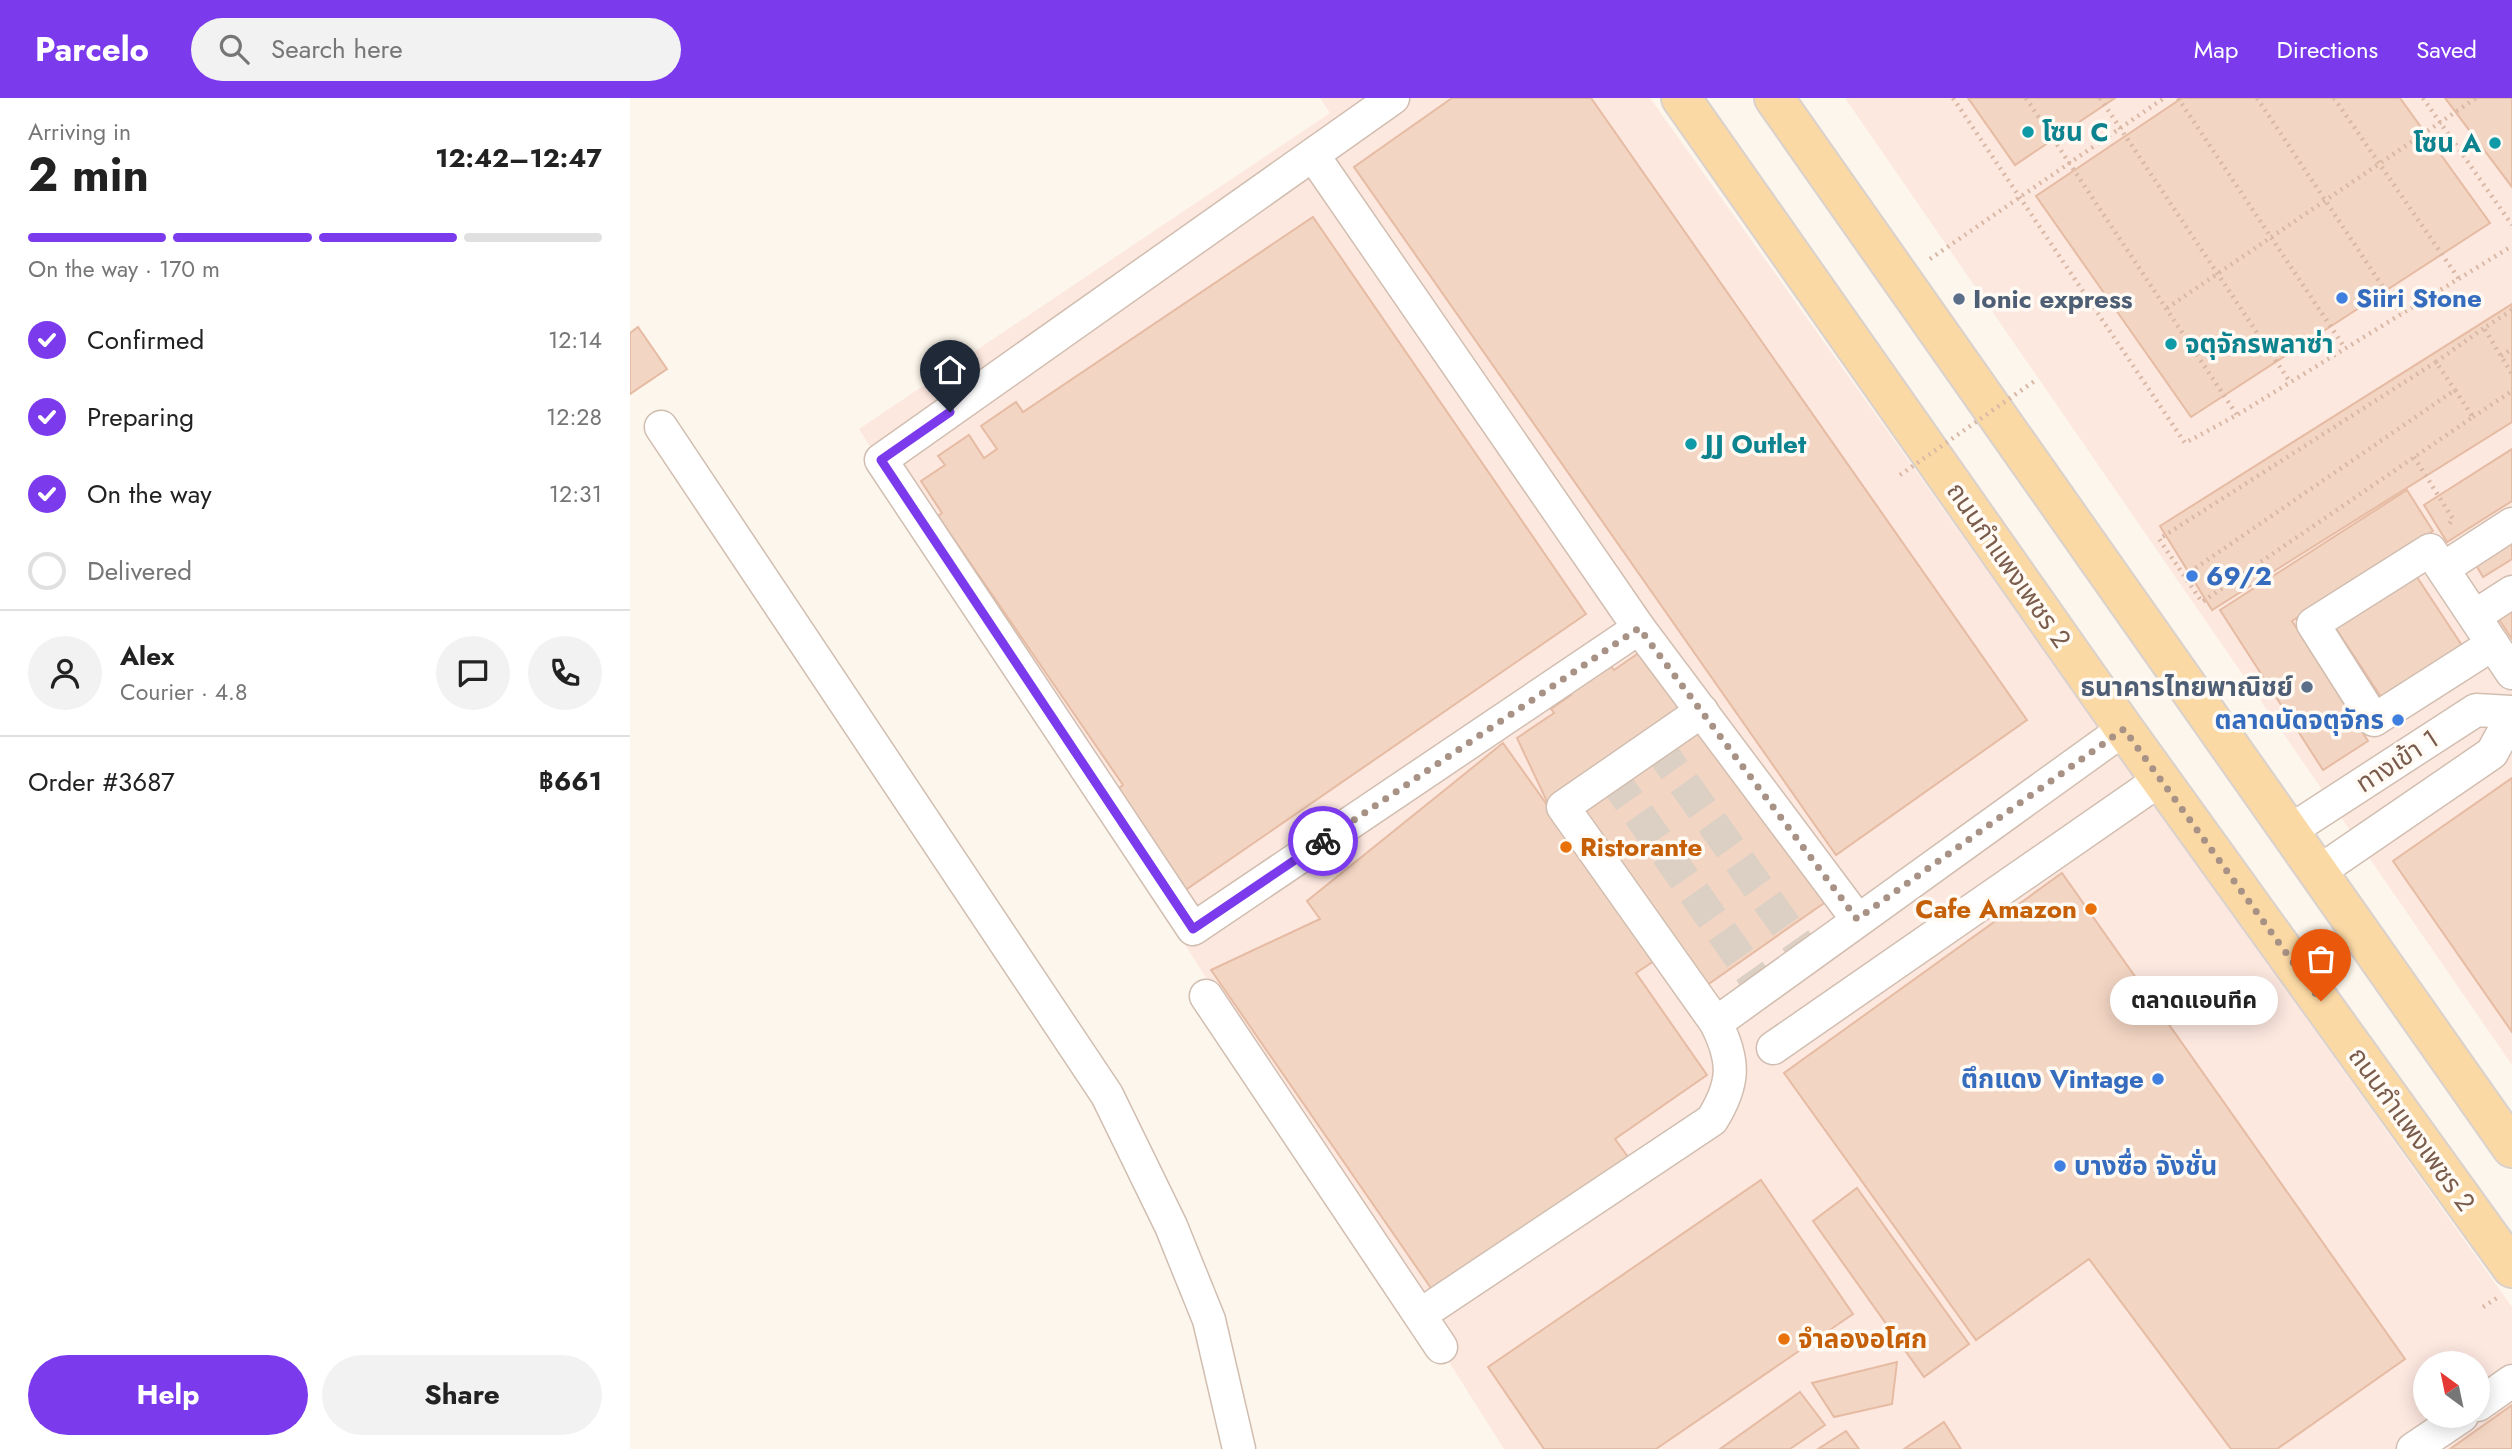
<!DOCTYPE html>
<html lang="en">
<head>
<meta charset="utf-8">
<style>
	:root { --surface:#fff; --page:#f2f2f2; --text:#222; --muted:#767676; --line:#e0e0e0; --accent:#7c3aed }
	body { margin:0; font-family:Jost,"Noto Sans Thai",sans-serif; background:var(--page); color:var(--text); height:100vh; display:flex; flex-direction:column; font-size:26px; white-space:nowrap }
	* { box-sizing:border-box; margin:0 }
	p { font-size:23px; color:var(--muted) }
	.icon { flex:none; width:38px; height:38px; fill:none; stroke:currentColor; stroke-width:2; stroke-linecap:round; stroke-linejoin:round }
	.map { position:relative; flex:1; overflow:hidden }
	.sheet { display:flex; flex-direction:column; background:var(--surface); width:630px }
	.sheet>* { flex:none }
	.needle { width:46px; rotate:327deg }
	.buttons { position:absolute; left:1783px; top:1253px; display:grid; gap:14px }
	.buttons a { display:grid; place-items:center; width:77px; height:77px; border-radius:50%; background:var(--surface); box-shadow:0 4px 18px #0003; font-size:35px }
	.pin { position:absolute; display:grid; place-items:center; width:60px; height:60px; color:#fff; margin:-72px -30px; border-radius:50% 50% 50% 0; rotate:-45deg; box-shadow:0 0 7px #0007 }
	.pin .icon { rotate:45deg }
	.courier { position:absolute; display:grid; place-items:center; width:70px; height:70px; margin:-35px; border:5px solid #7c3aed; border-radius:50%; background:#fff; color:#222; box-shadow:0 2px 9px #0007 }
	.bubble { position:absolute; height:49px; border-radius:24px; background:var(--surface); box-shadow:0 4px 18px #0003; font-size:23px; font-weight:700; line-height:49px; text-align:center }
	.head em { font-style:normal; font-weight:700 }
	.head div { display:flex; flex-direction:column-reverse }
	.head { display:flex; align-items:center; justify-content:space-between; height:119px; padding:0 28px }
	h1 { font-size:46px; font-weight:700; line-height:52px }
	.bar { display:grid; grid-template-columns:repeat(4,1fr); gap:10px 7px; align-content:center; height:84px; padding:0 28px }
	.bar i { height:9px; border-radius:5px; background:var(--line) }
	.bar .current { background:var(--accent) }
	.bar p { grid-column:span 4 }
	.line { display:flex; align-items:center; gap:18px; padding:0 28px; border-top:2px solid var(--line) }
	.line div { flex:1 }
	.round { display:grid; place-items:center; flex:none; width:74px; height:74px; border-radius:37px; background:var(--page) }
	ol { padding:0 28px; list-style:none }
	li { display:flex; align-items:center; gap:21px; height:77px }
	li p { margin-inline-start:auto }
	li .icon { padding:7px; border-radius:50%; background:var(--accent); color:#fff; stroke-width:4 }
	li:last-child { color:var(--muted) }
	li i { width:38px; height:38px; border:4px solid var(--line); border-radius:50% }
	.primary-button { display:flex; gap:14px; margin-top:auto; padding:14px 28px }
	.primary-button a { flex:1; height:80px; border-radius:42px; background:var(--accent); color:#fff; font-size:28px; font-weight:700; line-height:80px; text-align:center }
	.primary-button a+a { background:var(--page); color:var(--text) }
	header { display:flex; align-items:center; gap:42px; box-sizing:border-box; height:98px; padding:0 35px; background:var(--accent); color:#fff }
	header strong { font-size:33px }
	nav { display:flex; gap:38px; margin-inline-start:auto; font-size:24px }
	.search { width:490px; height:63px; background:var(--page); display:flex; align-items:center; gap:18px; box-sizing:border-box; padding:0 24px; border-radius:38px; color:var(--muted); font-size:26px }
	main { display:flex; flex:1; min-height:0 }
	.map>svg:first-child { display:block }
	.commercial { fill:#fde8e0; fill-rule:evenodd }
	.building { fill:#f3d5c3; stroke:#e6bba3; stroke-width:2 }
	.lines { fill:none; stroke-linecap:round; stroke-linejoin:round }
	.minor-tunnel { stroke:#dcd0c4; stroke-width:32; stroke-dasharray:32 16; stroke-linecap:butt }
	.minor-casing { stroke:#d1beb0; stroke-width:35 }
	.major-casing { stroke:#dad1cd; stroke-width:42 }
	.path { stroke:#d9b8a5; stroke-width:4.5; stroke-dasharray:2 5; stroke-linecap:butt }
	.minor { stroke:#fff; stroke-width:32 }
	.major { stroke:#fbd9a5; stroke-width:38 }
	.path-bridge { stroke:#d9b8a5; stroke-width:4.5; stroke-dasharray:2 5; stroke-linecap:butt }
	.done { stroke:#a89285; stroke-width:7; stroke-dasharray:0 12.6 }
	.route { stroke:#7c3aed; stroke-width:9 }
	.culture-dot { fill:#0f9aa8; stroke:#fffaf3; stroke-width:2.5 }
	.shop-dot { fill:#3f7fe0; stroke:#fffaf3; stroke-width:2.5 }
	.service-dot { fill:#5c6f8a; stroke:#fffaf3; stroke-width:2.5 }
	.food-dot { fill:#e8710a; stroke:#fffaf3; stroke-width:2.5 }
	.labels { text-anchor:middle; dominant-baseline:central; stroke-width:7; stroke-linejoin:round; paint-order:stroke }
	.culture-label { font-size:26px; font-weight:bold; fill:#0d838f; stroke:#fffaf3; text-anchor:start }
	.shop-label { font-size:26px; font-weight:bold; fill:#366cbe; stroke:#fffaf3; text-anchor:start }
	.service-label { font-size:26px; font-weight:bold; fill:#4e5e75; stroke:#fffaf3; text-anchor:start }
	.street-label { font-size:26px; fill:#7a5c4d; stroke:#fffaf3 }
	.food-label { font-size:26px; font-weight:bold; fill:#c56008; stroke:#fffaf3; text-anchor:start }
</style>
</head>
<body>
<header>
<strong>Parcelo</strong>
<div class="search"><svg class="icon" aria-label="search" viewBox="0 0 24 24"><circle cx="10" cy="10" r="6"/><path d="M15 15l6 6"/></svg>Search here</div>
<nav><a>Map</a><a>Directions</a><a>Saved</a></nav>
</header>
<main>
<section class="sheet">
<div class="head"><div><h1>2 min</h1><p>Arriving in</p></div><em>12:42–12:47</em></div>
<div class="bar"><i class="current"></i><i class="current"></i><i class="current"></i><i></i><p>On the way · 170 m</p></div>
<ol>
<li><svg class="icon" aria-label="check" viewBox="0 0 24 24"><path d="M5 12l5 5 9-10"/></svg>Confirmed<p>12:14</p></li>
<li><svg class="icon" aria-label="check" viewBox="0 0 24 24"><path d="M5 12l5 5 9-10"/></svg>Preparing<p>12:28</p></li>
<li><svg class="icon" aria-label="check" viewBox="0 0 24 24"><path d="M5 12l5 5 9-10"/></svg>On the way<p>12:31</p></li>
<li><i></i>Delivered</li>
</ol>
<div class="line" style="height:126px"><a class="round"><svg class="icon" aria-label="person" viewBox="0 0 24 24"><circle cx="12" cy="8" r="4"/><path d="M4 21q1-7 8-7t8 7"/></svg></a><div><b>Alex</b><p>Courier · 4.8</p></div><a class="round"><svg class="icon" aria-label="chat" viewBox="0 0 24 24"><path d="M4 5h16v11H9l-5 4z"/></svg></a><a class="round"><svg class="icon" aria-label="phone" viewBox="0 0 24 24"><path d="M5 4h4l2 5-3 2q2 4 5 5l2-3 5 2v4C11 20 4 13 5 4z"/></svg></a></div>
<div class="line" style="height:91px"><div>Order #3687</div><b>฿661</b></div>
<div class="primary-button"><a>Help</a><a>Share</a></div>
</section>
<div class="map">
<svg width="1882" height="1351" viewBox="0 0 1882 1351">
	<rect width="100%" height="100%" fill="#fdf6ec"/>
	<g class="commercial">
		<path d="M690,0H1020L1882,1209V1351H874L229,331L700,15ZM1796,1265H1848V1318H1796Z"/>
		<path d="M1215,0H1882V967Z"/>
	</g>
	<g class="building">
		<path d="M822,0H961L1397,622L1206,757L724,69Z"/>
		<path d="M1338,0H1485L1385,67Z"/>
		<path d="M1552,0H1770L1860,125L1561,319L1406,98Z"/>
		<path d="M1815,0H1882V89Z"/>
		<path d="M683,119L956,516L554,793L485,693L493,687L308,418L312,415L291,383L315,367L308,358L339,337L354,360L367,351L351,328L386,304L393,314Z"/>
		<path d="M1882,206V324L1582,512L1530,428Z"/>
		<path d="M8,229L37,271L0,296V235Z"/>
		<path d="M1882,351V403L1817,444L1794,407Z"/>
		<path d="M1777,392L1803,433L1662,523L1738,643L1693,672L1590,512Z"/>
		<path d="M1882,435V461L1853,479L1842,460Z"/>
		<path d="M1783,473L1833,549L1753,602L1703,526Z"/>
		<path d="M1882,502V541L1864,514Z"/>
		<path d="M1016,550L1057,609L921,712L887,640L924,615L921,611L941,597L937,591L977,563L984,572Z"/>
		<path d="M1075,629L1197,803L1070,892L949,718Z"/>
		<path d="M873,645L1027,861L1006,875L1077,977L985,1041L998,1059L803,1193L581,872L690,821L677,803Z"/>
		<path d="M1882,680V934L1763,763Z"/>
		<path d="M1432,775L1775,1261L1647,1351H1601L1459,1161L1346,1242L1154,975Z"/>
		<path d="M1131,1082L1223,1216L1026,1351H914L858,1269Z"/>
		<path d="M1227,1090L1339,1246L1294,1279L1183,1123Z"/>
		<path d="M1267,1264L1262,1306L1204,1319L1182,1285Z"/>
		<path d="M1170,1294L1195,1327L1160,1351H1090Z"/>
		<path d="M1882,1307V1351H1820Z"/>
		<path d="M1314,1324L1331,1351H1274Z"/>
		<path d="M1216,1333L1229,1351H1188Z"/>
	</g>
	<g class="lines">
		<g class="minor-tunnel">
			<path d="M1026,646L1177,858"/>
			<path d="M981,677L1132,891"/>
		</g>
		<g class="minor-casing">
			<g id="minor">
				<path d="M763,0L251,362L563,831L1009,530"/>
				<path d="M683,57L1009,530L1227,821"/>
				<path d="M31,329L477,997L541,1128L579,1222L609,1351"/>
				<path d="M1814,470L1882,426"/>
				<path d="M1845,518L1882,494"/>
				<path d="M1863,546L1744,622L1683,526L1800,452L1882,575"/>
				<path d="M1658,734L1846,612L1882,614"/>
				<path d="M1687,775L1862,655L1882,618"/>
				<path d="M576,898L811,1249"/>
				<path d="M1086,925L1494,631"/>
				<path d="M1143,950L1531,681"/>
				<path d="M790,1217L1082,1022C1105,985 1105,963 1086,925L933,709L1072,613"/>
				<path d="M1848,1307L1882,1283"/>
				<path d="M1783,1351L1832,1318"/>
			</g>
		</g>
		<g class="major-casing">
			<g id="major">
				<path d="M1051,0L1494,631L1882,1170"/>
				<path d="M1144,0L1882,1050"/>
			</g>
		</g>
		<g class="path">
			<path d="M1323,0L1555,345L1607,317L1882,148"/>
			<path d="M1396,0L1607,317"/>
			<path d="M1470,0L1660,284"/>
			<path d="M1548,0L1715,250"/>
			<path d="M1627,0L1771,216"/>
			<path d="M1704,0L1829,181"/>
			<path d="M1793,0L1882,127"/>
			<path d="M1300,161L1534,0"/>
			<path d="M1537,210L1846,0"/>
			<path d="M1882,212L1854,230L1882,276"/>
			<path d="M1871,258L1882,251"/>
			<path d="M1806,264L1854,230"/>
			<path d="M1843,319L1882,293"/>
			<path d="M1784,359L1823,421L1817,429"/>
			<path d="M1554,478L1825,292L1843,319L1572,504L1529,441L1806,264L1825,292"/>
			<path d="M1853,1209L1867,1200"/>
		</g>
		<use href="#minor" class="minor"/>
		<use href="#major" class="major"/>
		<path class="path-bridge" d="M1270,377L1406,282"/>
	</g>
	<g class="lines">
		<path class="done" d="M693,743L1009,530L1227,821L1494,631L1691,903"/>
		<path class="route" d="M320,314L251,362L563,831L693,743"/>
	</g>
	<g class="culture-dot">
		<circle cx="1398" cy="34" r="7"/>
		<circle cx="1865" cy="45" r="7"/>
		<circle cx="1541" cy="246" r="7"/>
		<circle cx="1061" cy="346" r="7"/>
	</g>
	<g class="shop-dot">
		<circle cx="1712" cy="200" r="7"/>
		<circle cx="1562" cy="478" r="7"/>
		<circle cx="1768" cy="622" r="7"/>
		<circle cx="1528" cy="981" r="7"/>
		<circle cx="1430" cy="1068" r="7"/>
	</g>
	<g class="service-dot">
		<circle cx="1329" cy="201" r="7"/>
		<circle cx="1677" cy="589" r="7"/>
	</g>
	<g class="food-dot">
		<circle cx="936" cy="749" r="7"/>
		<circle cx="1461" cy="811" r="7"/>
		<circle cx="1154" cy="1241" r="7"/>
	</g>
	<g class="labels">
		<g class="culture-label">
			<text x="1412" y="34">โซน C</text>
			<text x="1851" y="45" text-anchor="end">โซน A</text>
			<text x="1555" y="246">จตุจักรพลาซ่า</text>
			<text x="1075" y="346">JJ Outlet</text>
		</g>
		<g class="shop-label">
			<text x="1726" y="200">Siiri Stone</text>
			<text x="1576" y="478">69/2</text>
			<text x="1754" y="622" text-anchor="end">ตลาดนัดจตุจักร</text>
			<text x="1514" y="981" text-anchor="end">ตึกแดง Vintage</text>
			<text x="1444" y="1068">บางซื่อ จังชั่น</text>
		</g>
		<g class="service-label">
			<text x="1343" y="201">Ionic express</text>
			<text x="1663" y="589" text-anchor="end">ธนาคารไทยพาณิชย์</text>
		</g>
		<g class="street-label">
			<text transform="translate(1379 467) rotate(55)">ถนนกำแพงเพชร 2</text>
			<text transform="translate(1767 663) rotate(-33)">ทางเข้า 1</text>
			<text transform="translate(1782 1031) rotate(54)">ถนนกำแพงเพชร 2</text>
		</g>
		<g class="food-label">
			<text x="950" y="749">Ristorante</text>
			<text x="1447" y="811" text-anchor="end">Cafe Amazon</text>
			<text x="1168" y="1241">จำลองอโศก</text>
		</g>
	</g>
</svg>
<div class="buttons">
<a><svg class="needle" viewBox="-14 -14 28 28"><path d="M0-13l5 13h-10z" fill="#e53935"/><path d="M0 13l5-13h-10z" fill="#767676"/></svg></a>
</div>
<div class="pin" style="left:1691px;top:903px;background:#ea580c"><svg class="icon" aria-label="bag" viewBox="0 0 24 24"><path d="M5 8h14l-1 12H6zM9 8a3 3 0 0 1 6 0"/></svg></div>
<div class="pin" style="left:320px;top:314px;background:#1f2937"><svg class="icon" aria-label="home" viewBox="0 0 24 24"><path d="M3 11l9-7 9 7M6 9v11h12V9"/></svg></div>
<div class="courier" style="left:693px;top:743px"><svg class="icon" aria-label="bike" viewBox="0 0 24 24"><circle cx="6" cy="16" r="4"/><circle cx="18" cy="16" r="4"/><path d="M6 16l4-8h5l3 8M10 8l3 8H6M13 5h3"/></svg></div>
<div class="bubble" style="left:1480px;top:878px;width:168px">ตลาดแอนทีค</div>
</div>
</main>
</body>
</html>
